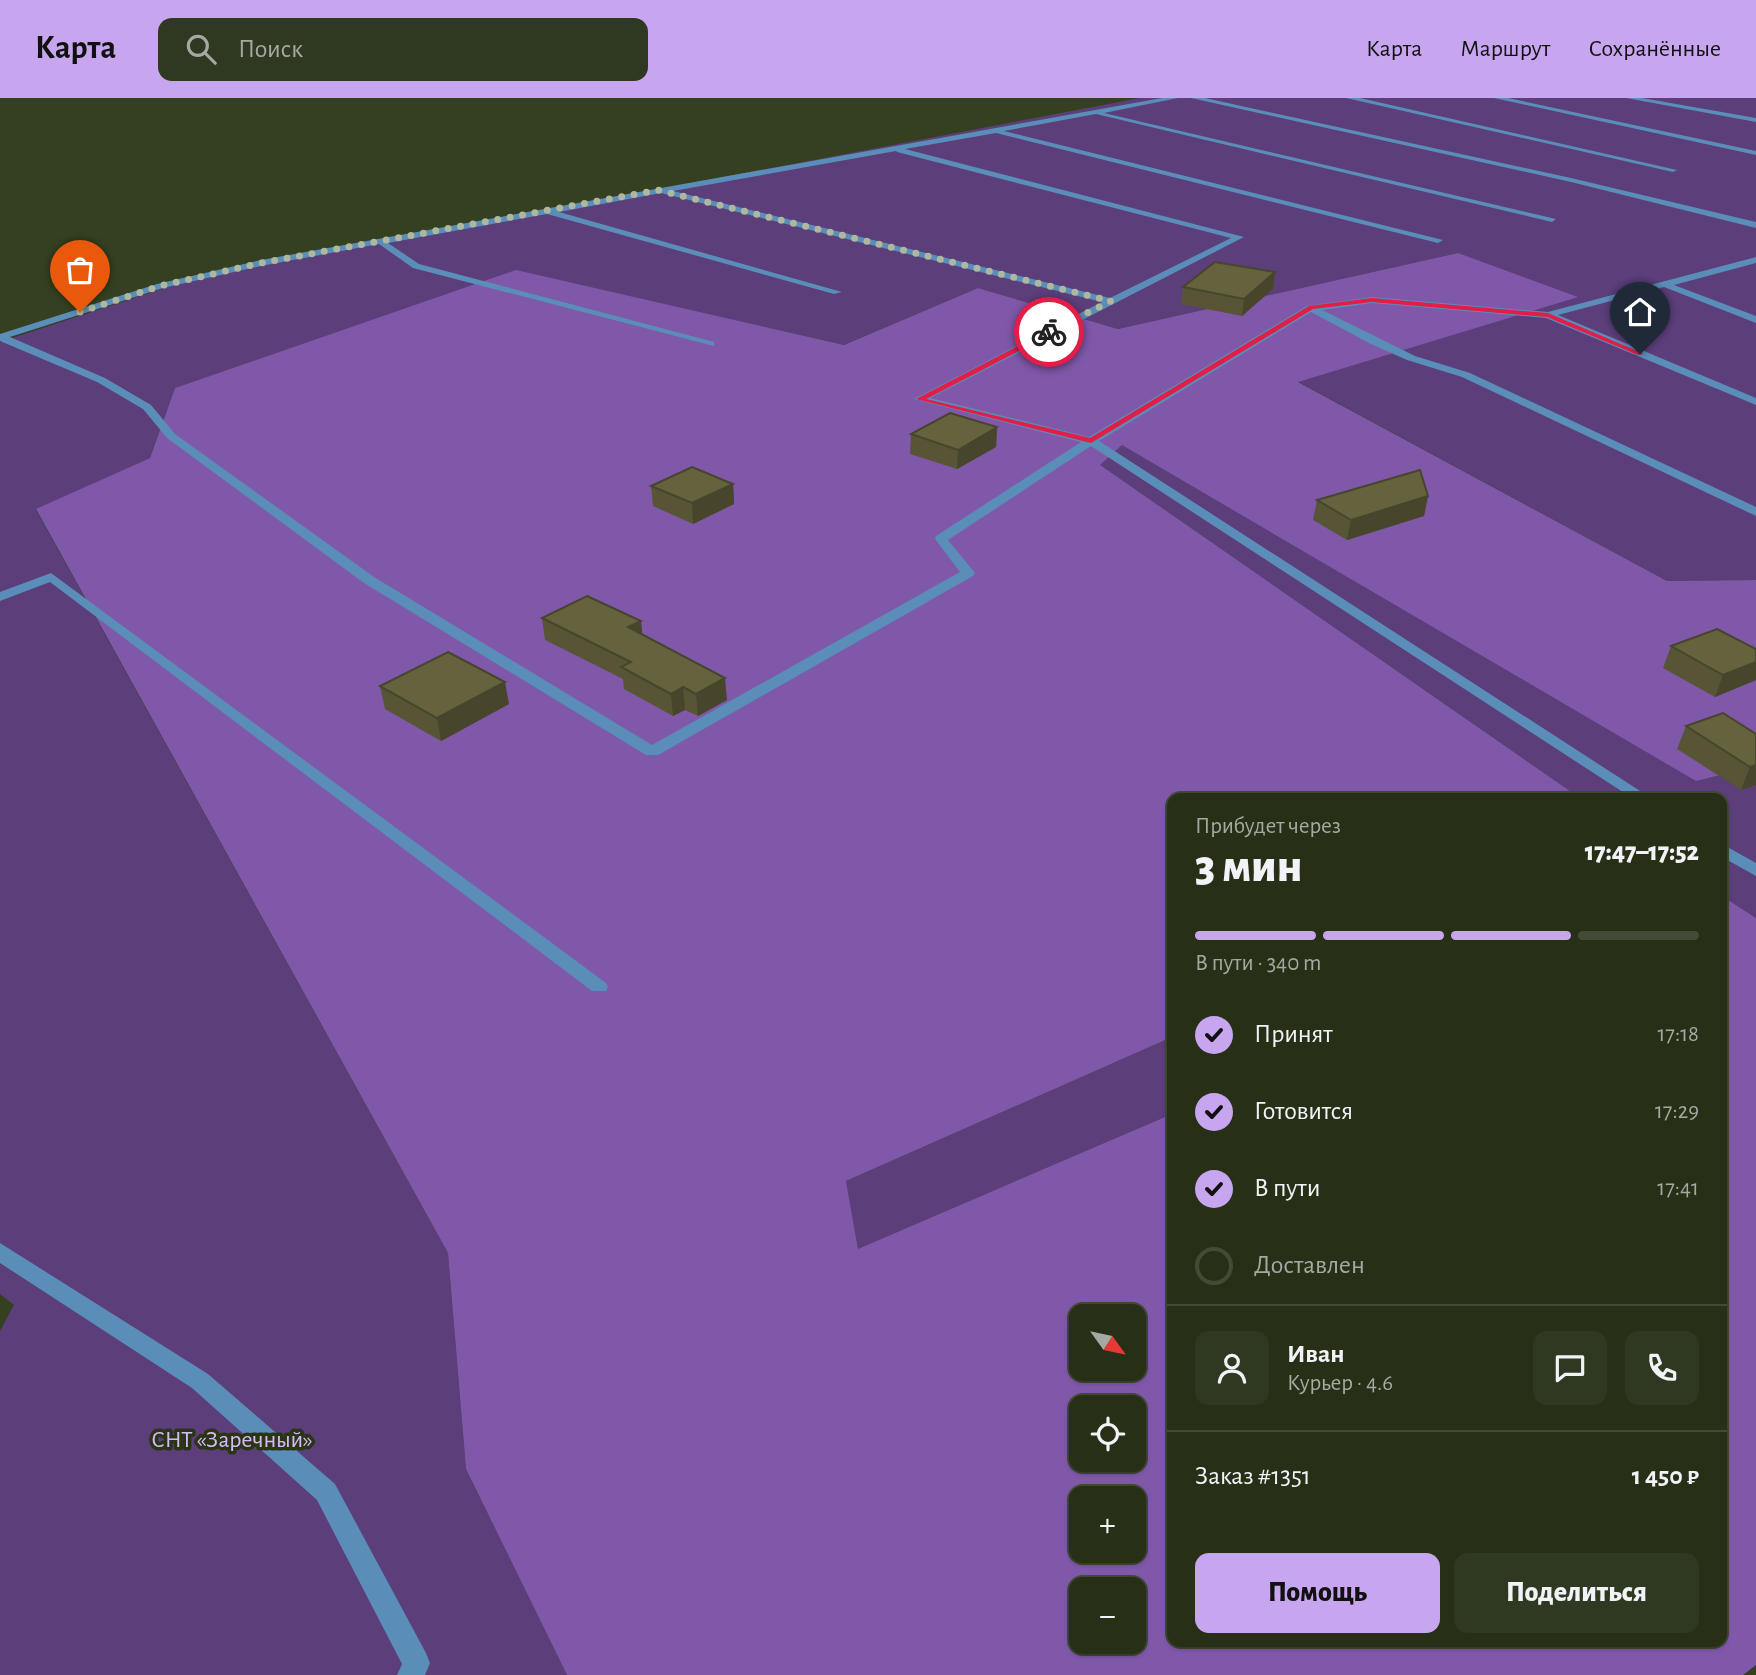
<!DOCTYPE html>
<html lang="ru">
<head>
<meta charset="utf-8">
<style>
	:root { --surface:#273017; --page:#2f3820; --text:#f1f3f6; --muted:#a4a9a1; --line:#434b36; --accent:#c7a6ef }
	body { margin:0; font-family:"Alegreya Sans",sans-serif; background:var(--page); color:var(--text); height:100vh; display:flex; flex-direction:column; font-size:26px; white-space:nowrap }
	* { box-sizing:border-box; margin:0 }
	p { font-size:23px; color:var(--muted) }
	.icon { flex:none; width:38px; height:38px; fill:none; stroke:currentColor; stroke-width:2; stroke-linecap:round; stroke-linejoin:round }
	.map { position:relative; flex:1; overflow:hidden }
	.drawer { position:absolute; left:1167px; top:695px; width:560px; height:854px; display:flex; flex-direction:column; background:var(--surface); border-radius:14px; box-shadow:0 2px 5px #0004,0 0 0 2px var(--line) }
	.drawer>* { flex:none }
	.needle { width:46px; rotate:123deg }
	.fabs { position:absolute; left:1069px; top:1206px; display:grid; gap:14px }
	.fabs a { display:grid; place-items:center; width:77px; height:77px; border-radius:14px; background:var(--surface); box-shadow:0 2px 5px #0004,0 0 0 2px var(--line); font-size:35px }
	.pin { position:absolute; display:grid; place-items:center; width:60px; height:60px; color:#fff; margin:-72px -30px; border-radius:50% 50% 50% 0; rotate:-45deg; box-shadow:0 0 7px #0007 }
	.pin .icon { rotate:45deg }
	.courier { position:absolute; display:grid; place-items:center; width:70px; height:70px; margin:-35px; border:5px solid #e11d48; border-radius:50%; background:#fff; color:#222; box-shadow:0 2px 9px #0007 }
	.head em { font-style:normal; font-weight:800 }
	.head div { display:flex; flex-direction:column-reverse }
	.head { display:flex; align-items:center; justify-content:space-between; height:119px; padding:0 28px }
	h1 { font-size:46px; font-weight:800; line-height:52px }
	.bar { display:grid; grid-template-columns:repeat(4,1fr); gap:10px 7px; align-content:center; height:84px; padding:0 28px }
	.bar i { height:9px; border-radius:5px; background:var(--line) }
	.bar .on { background:var(--accent) }
	.bar p { grid-column:span 4 }
	.line { display:flex; align-items:center; gap:18px; padding:0 28px; border-top:2px solid var(--line) }
	.line div { flex:1 }
	.round { display:grid; place-items:center; flex:none; width:74px; height:74px; border-radius:14px; background:var(--page) }
	ol { padding:0 28px; list-style:none }
	li { display:flex; align-items:center; gap:21px; height:77px }
	li p { margin-inline-start:auto }
	li .icon { padding:7px; border-radius:50%; background:var(--accent); color:#111; stroke-width:4 }
	li:last-child { color:var(--muted) }
	li i { width:38px; height:38px; border:4px solid var(--line); border-radius:50% }
	.button { display:flex; gap:14px; margin-top:auto; padding:14px 28px }
	.button a { flex:1; height:80px; border-radius:14px; background:var(--accent); color:#111; font-size:28px; font-weight:800; line-height:80px; text-align:center }
	.button a+a { background:var(--page); color:var(--text) }
	header { display:flex; align-items:center; gap:42px; box-sizing:border-box; height:98px; padding:0 35px; background:var(--accent); color:#111 }
	header strong { font-size:33px }
	nav { display:flex; gap:38px; margin-inline-start:auto; font-size:24px }
	.search { width:490px; height:63px; background:var(--page); display:flex; align-items:center; gap:18px; box-sizing:border-box; padding:0 24px; border-radius:14px; color:var(--muted); font-size:26px }
	.map>svg:first-child { display:block }
	.green { fill:#5b3e7a }
	.forest { fill:#8058aa; fill-rule:evenodd }
	.lines { fill:none; stroke-linecap:round; stroke-linejoin:round }
	.minor { fill:#5a8db7; fill-rule:evenodd }
	.wall { fill:#575535 }
	.shaded-wall { fill:#47452b }
	.building { fill:#65633e; stroke:#47452b; stroke-width:2 }
	.route { fill:#e11d48 }
	.done { stroke:#aeb79f; stroke-width:7; stroke-dasharray:0 12.6 }
	.labels { text-anchor:middle; dominant-baseline:central; stroke-width:7; stroke-linejoin:round; paint-order:stroke }
	.near-park-label { font-size:24px; fill:#d7b9fb; stroke:#2a3515 }
</style>
</head>
<body>
<header>
<strong>Карта</strong>
<div class="search"><svg class="icon" aria-label="search" viewBox="0 0 24 24"><circle cx="10" cy="10" r="6"/><path d="M15 15l6 6"/></svg>Поиск</div>
<nav><a>Карта</a><a>Маршрут</a><a>Сохранённые</a></nav>
</header>
<div class="map">
<svg width="1756" height="1577" viewBox="0 0 1756 1577">
	<rect width="100%" height="100%" fill="#34401f"/>
	<g class="green">
		<path d="M1140,0H1756V482L1667,483L1297,283L1458,155L1118,231L978,190L844,247L516,173L175,290L150,360L36,412L448,1155L466,1371L567,1577H0V1233L14,1207L0,1196V244L201,178Z"/>
		<path d="M1122,347L1756,668V820L1722,798V700H1580L1099,367Z"/>
		<path d="M1172,939V1016L858,1152L846,1083Z"/>
	</g>
	<path class="forest" d="M1458,155L1578,199L1298,284L1667,483L1756,482V668L1696,683L1122,347L1100,367L1580,700H1172V939L846,1083L858,1151L1172,1016V1544H1722V798L1756,820V1567L1743,1577H567L466,1371L448,1155L36,411L150,360L175,290L516,172L844,247L978,190L1118,231ZM1082,1218H1134V1270H1082ZM1082,1309H1134V1362H1082ZM1082,1400H1134V1452H1082ZM1082,1491H1134V1544H1082Z"/>
	<g class="lines">
		<g class="minor">
			<path d="M1162,0H1178L1104,15L1556,121L1552,124L1096,16L1004,33L1443,142L1438,145L996,35L905,51L1244,139L930,300L1089,339L1307,208L1372,199L1548,214L1756,159V165L1674,187L1756,218V225L1664,189L1558,217L1756,300V307L1546,220L1372,205L1322,212L1415,258L1470,275L1756,409V418L1462,279L1407,262L1371,246L1311,214L1099,343L1651,700H1632L1091,348L948,442L975,475L973,478L658,657H646L364,485L167,340L143,311L97,284L0,243V236L157,186L261,162ZM896,53L897,54L1231,140L1110,200L673,93ZM661,95L1102,204L914,301L1081,344L936,438L935,441L960,474L652,647L374,479L175,336L151,307L105,280L10,239L163,190L261,168L379,146L413,170L714,248V244L419,166L388,145L547,116L834,196L842,194L559,114Z"/>
			<path d="M1191,0H1205L1571,80L1756,124V130L1571,84Z"/>
			<path d="M1346,0H1360L1677,72L1673,74Z"/>
			<path d="M1494,0H1508L1756,53V57Z"/>
			<path d="M1626,0H1642L1756,20V24Z"/>
			<path d="M51,475L606,885L608,889L606,893H592L50,484L0,503V494Z"/>
			<path d="M1722,746L1756,765V778L1722,759Z"/>
			<path d="M0,1145L208,1276L335,1386L426,1555L430,1565L425,1577H397L402,1566L317,1402L192,1290L0,1165Z"/>
		</g>
	</g>
	<g class="wall">
		<path d="M1275,174L1273,191L1242,218L1181,206L1183,189Z"/>
		<path d="M997,329L996,349L957,371L910,356L911,336Z"/>
		<path d="M733,386L734,406L693,426L653,408L651,388Z"/>
		<path d="M1428,398L1424,418L1347,442L1313,422L1317,402Z"/>
		<path d="M542,520L641,523L642,537L727,602L698,618L685,612L673,618L624,591L623,581L545,542Z"/>
		<path d="M1671,548L1756,551V582L1715,599L1663,570Z"/>
		<path d="M380,588L509,606L441,643L385,611Z"/>
		<path d="M1686,628L1756,636V687L1741,692L1677,651Z"/>
	</g>
	<g class="shaded-wall">
		<path d="M1275,174L1273,191L1242,218L1244,201Z"/>
		<path d="M997,329L996,349L957,371L958,352Z"/>
		<path d="M733,386L734,406L693,426L692,405Z"/>
		<path d="M1428,398L1424,418L1347,442L1351,422Z"/>
		<path d="M641,523L643,544L628,529Z"/>
		<path d="M1756,564V582L1715,599L1723,577Z"/>
		<path d="M725,580L727,602L698,618L696,596Z"/>
		<path d="M505,584L509,606L441,643L437,620Z"/>
		<path d="M683,589L685,612L673,618L671,596Z"/>
		<path d="M1756,667V687L1741,692L1750,669Z"/>
	</g>
	<g class="building">
		<path d="M1215,164L1275,174L1244,201L1183,189Z"/>
		<path d="M950,315L997,329L958,352L911,336Z"/>
		<path d="M692,369L733,386L692,405L651,388Z"/>
		<path d="M1420,372L1428,398L1351,422L1317,402Z"/>
		<path d="M587,498L641,523L628,529L725,580L696,596L683,589L671,596L621,569L631,564L542,520Z"/>
		<path d="M1717,531L1756,551V564L1723,577L1671,548Z"/>
		<path d="M448,554L505,584L437,620L380,588Z"/>
		<path d="M1723,615L1756,636V667L1750,669L1686,628Z"/>
	</g>
	<path class="route" d="M1372,200L1548,215L1644,256L1638,257L1547,219L1372,204L1313,211L1091,345L916,301L1049,232L1052,236L926,301L1090,340L1309,208Z"/>
	<g class="lines">
		<path class="done" d="M80,214L160,188L261,165L658,92L1111,203L1049,234"/>
	</g>
	<g class="labels">
		<g class="near-park-label">
			<text x="232" y="1342">СНТ «Заречный»</text>
		</g>
	</g>
</svg>
<div class="fabs">
<a><svg class="needle" viewBox="-14 -14 28 28"><path d="M0-13l5 13h-10z" fill="#e53935"/><path d="M0 13l5-13h-10z" fill="#a4a9a1"/></svg></a>
<a><svg class="icon" aria-label="locate" viewBox="0 0 24 24"><circle cx="12" cy="12" r="6"/><path d="M12 2v4M12 18v4M2 12h4M18 12h4"/></svg></a>
<a>+</a>
<a>−</a>
</div>
<div class="pin" style="left:80px;top:214px;background:#ea580c"><svg class="icon" aria-label="bag" viewBox="0 0 24 24"><path d="M5 8h14l-1 12H6zM9 8a3 3 0 0 1 6 0"/></svg></div>
<div class="pin" style="left:1640px;top:256px;background:#1f2937"><svg class="icon" aria-label="home" viewBox="0 0 24 24"><path d="M3 11l9-7 9 7M6 9v11h12V9"/></svg></div>
<div class="courier" style="left:1049px;top:234px"><svg class="icon" aria-label="bike" viewBox="0 0 24 24"><circle cx="6" cy="16" r="4"/><circle cx="18" cy="16" r="4"/><path d="M6 16l4-8h5l3 8M10 8l3 8H6M13 5h3"/></svg></div>
<section class="drawer">
<div class="head"><div><h1>3 мин</h1><p>Прибудет через</p></div><em>17:47–17:52</em></div>
<div class="bar"><i class="on"></i><i class="on"></i><i class="on"></i><i></i><p>В пути · 340 m</p></div>
<ol>
<li><svg class="icon" aria-label="check" viewBox="0 0 24 24"><path d="M5 12l5 5 9-10"/></svg>Принят<p>17:18</p></li>
<li><svg class="icon" aria-label="check" viewBox="0 0 24 24"><path d="M5 12l5 5 9-10"/></svg>Готовится<p>17:29</p></li>
<li><svg class="icon" aria-label="check" viewBox="0 0 24 24"><path d="M5 12l5 5 9-10"/></svg>В пути<p>17:41</p></li>
<li><i></i>Доставлен</li>
</ol>
<div class="line" style="height:126px"><a class="round"><svg class="icon" aria-label="person" viewBox="0 0 24 24"><circle cx="12" cy="8" r="4"/><path d="M4 21q1-7 8-7t8 7"/></svg></a><div><b>Иван</b><p>Курьер · 4.6</p></div><a class="round"><svg class="icon" aria-label="chat" viewBox="0 0 24 24"><path d="M4 5h16v11H9l-5 4z"/></svg></a><a class="round"><svg class="icon" aria-label="phone" viewBox="0 0 24 24"><path d="M5 4h4l2 5-3 2q2 4 5 5l2-3 5 2v4C11 20 4 13 5 4z"/></svg></a></div>
<div class="line" style="height:91px"><div>Заказ #1351</div><b>1 450 ₽</b></div>
<div class="button"><a>Помощь</a><a>Поделиться</a></div>
</section>
</div>
</body>
</html>
